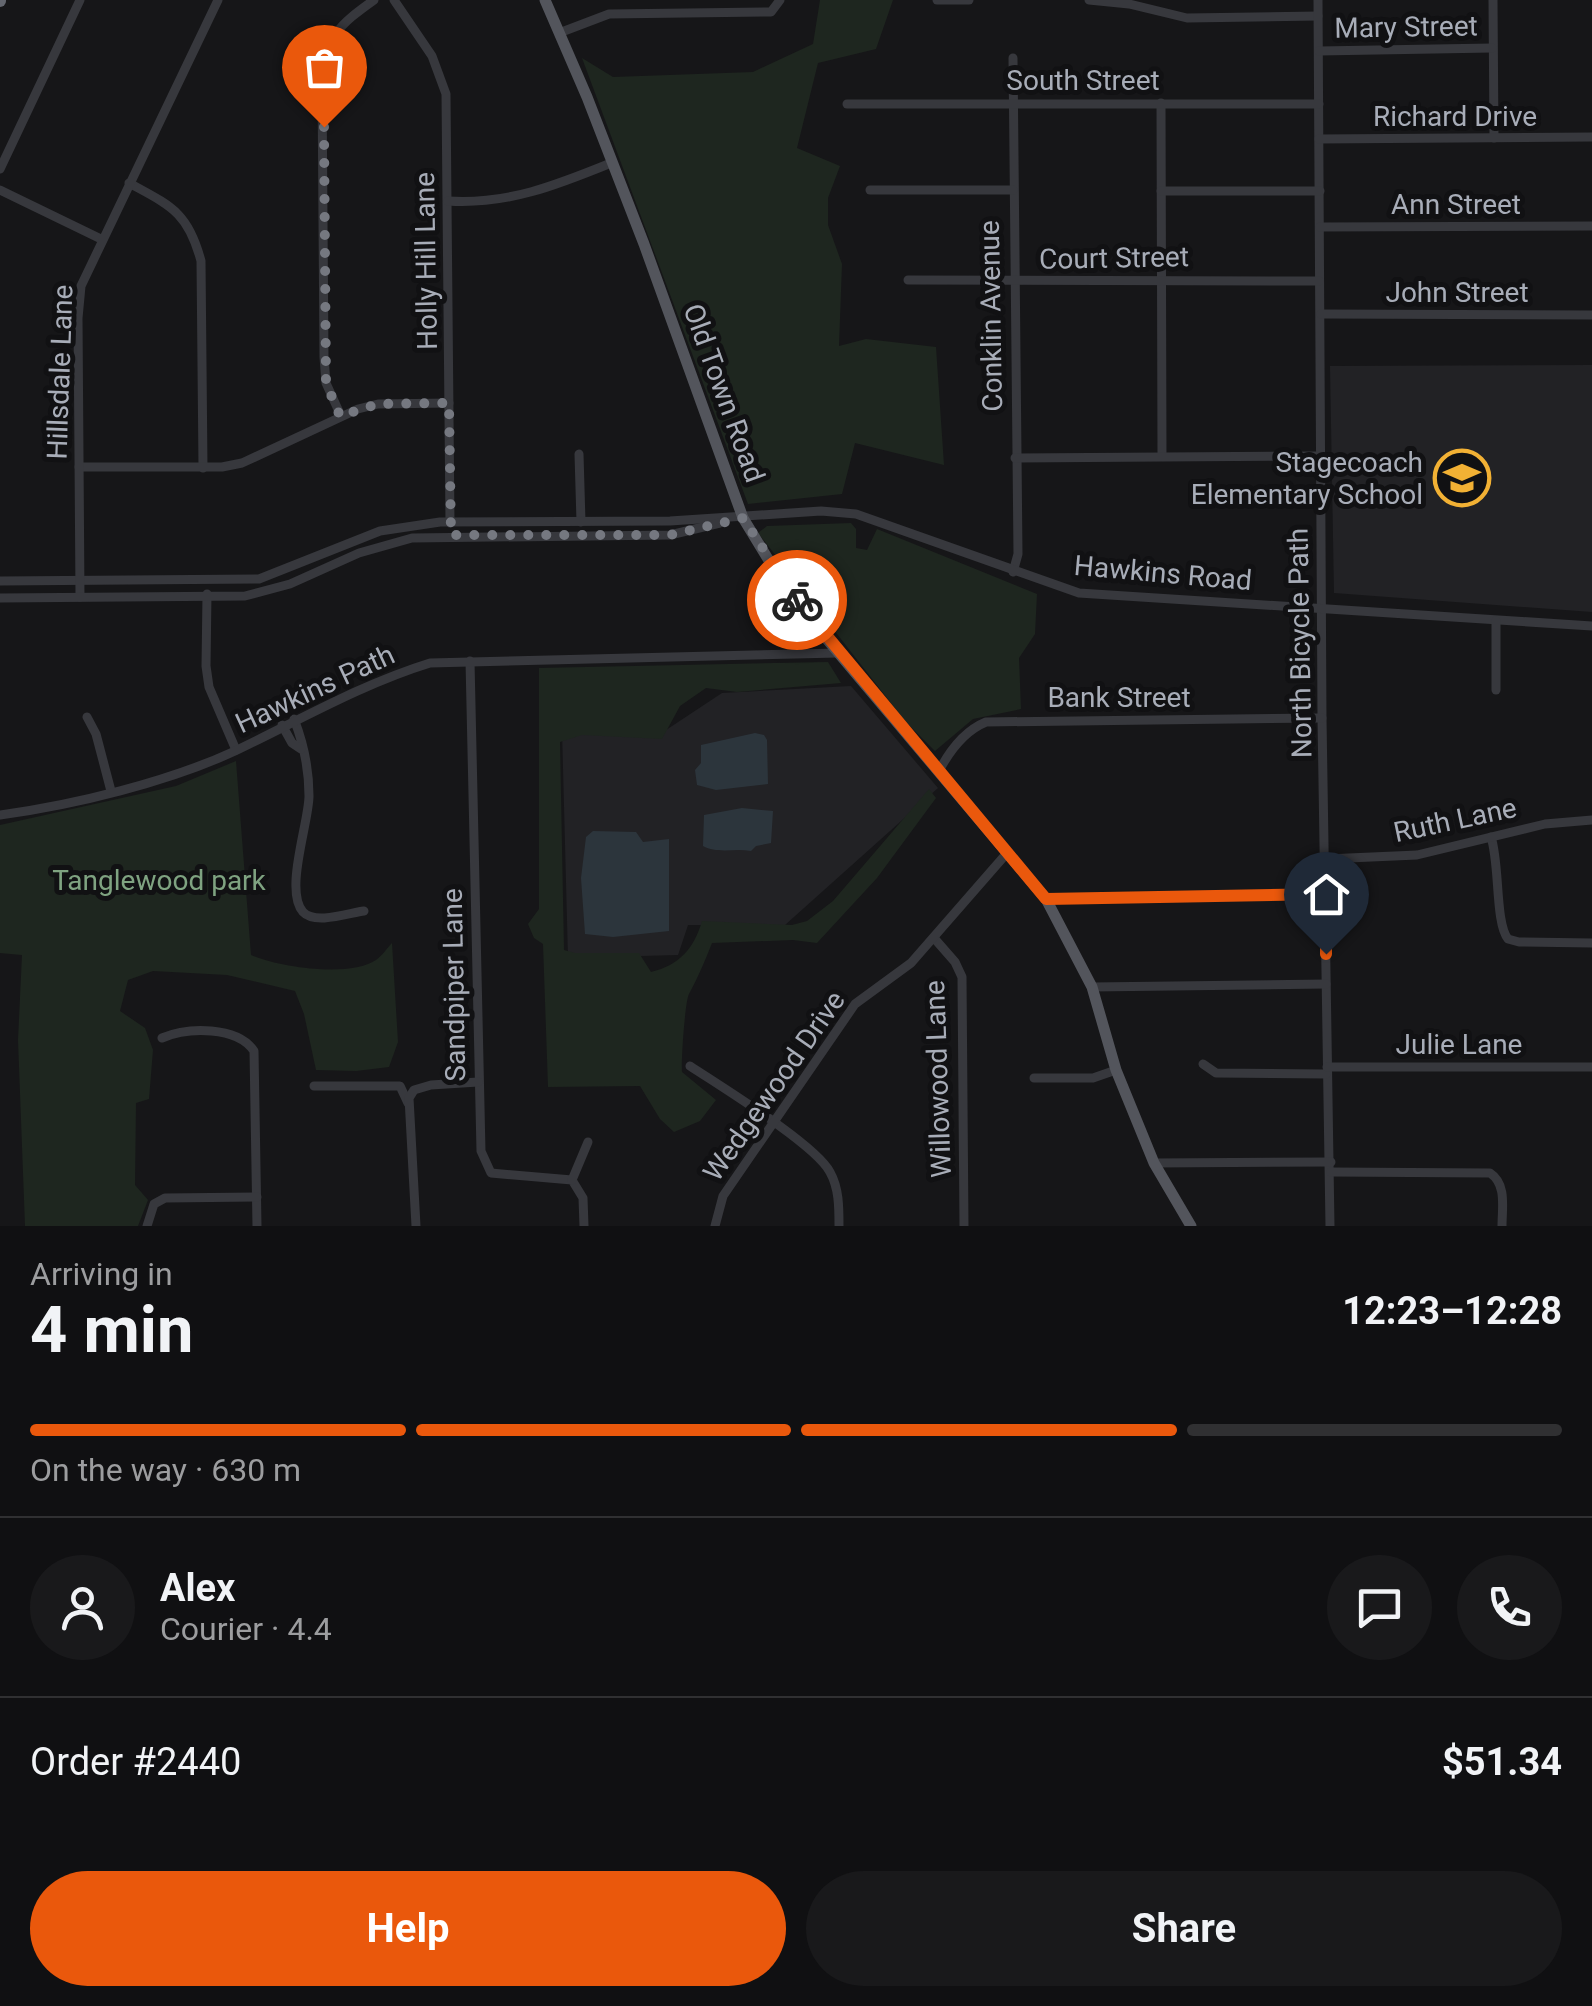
<!DOCTYPE html>
<html lang="en">
<head>
<meta charset="utf-8">
<style>
	:root { --surface:#101012; --page:#19191b; --text:#f1f3f6; --muted:#9c9d9f; --line:#303032; --accent:#ea580c }
	body { margin:0; font-family:Roboto,sans-serif; background:var(--page); color:var(--text); height:100vh; display:flex; flex-direction:column; font-size:38px; white-space:nowrap }
	* { box-sizing:border-box; margin:0 }
	p { font-size:32px; color:var(--muted) }
	.icon { flex:none; width:55px; height:55px; fill:none; stroke:currentColor; stroke-width:2; stroke-linecap:round; stroke-linejoin:round }
	.map { position:relative; height:1226px; overflow:hidden }
	.sheet { display:flex; flex-direction:column; background:var(--surface); flex:1 }
	.sheet>* { flex:none }
	.pin { position:absolute; display:grid; place-items:center; width:85px; height:85px; color:#fff; margin:-102px -42px; border-radius:50% 50% 50% 0; rotate:-45deg; box-shadow:0 0 10px #0007 }
	.pin .icon { rotate:45deg }
	.courier { position:absolute; display:grid; place-items:center; width:100px; height:100px; margin:-50px; border:8px solid #ea580c; border-radius:50%; background:#fff; color:#222; box-shadow:0 2px 12px #0007 }
	.summary em { font-style:normal; font-weight:700 }
	.summary div { display:flex; flex-direction:column-reverse }
	.summary { display:flex; align-items:center; justify-content:space-between; height:170px; padding:0 30px }
	h1 { font-size:65px; font-weight:700; line-height:75px }
	.bar { display:grid; grid-template-columns:repeat(4,1fr); gap:15px 10px; align-content:center; height:120px; padding:0 30px }
	.bar i { height:12px; border-radius:8px; background:var(--line) }
	.bar .current { background:var(--accent) }
	.bar p { grid-column:span 4 }
	.line { display:flex; align-items:center; gap:25px; padding:0 30px; border-top:2px solid var(--line) }
	.line div { flex:1 }
	.round { display:grid; place-items:center; flex:none; width:105px; height:105px; border-radius:52px; background:var(--page) }
	.primary-button { display:flex; gap:20px; margin-top:auto; padding:20px 30px }
	.primary-button a { flex:1; height:115px; border-radius:60px; background:var(--accent); color:#fff; font-size:40px; font-weight:700; line-height:115px; text-align:center }
	.primary-button a+a { background:var(--page); color:var(--text) }
	.map>svg:first-child { display:block }
	.built { fill:#222225 }
	.green { fill:#1e261f }
	.water { fill:#2c353c }
	.lines { fill:none; stroke-linecap:round; stroke-linejoin:round }
	.minor { stroke:#37383d; stroke-width:9 }
	.major { stroke:#53555c; stroke-width:11 }
	.highway { stroke:#63666e; stroke-width:12 }
	.done { stroke:#757880; stroke-width:10; stroke-dasharray:0 18 }
	.route { stroke:#ea580c; stroke-width:12 }
	.labels { text-anchor:middle; dominant-baseline:central; stroke-width:10; stroke-linejoin:round; paint-order:stroke }
	.street-label { font-size:28px; fill:#a8adb8; stroke:#111113 }
	.poi-label { font-size:28px; fill:#a8adb8; stroke:#111113; text-anchor:end }
	.park-label { font-size:28px; fill:#7fa381; stroke:#111113 }
</style>
</head>
<body>
<div class="map">
<svg width="1592" height="1226" viewBox="0 0 1592 1226">
	<rect width="100%" height="100%" fill="#161618"/>
	<g class="built">
		<path d="M1592,365V612L1334,593L1330,366Z"/>
		<path d="M851,686L938,788L785,925H688L678,955L568,958L562,730L657,736L722,693Z"/>
	</g>
	<g class="green">
		<path d="M820,0H893L876,49L818,63L797,148L840,166L828,198V225L842,264L839,346L866,339L936,347L944,465L855,443L842,494L748,504L582,58L613,77L753,72L813,44Z"/>
		<path d="M851,523L856,529V548L867,550L877,529L1037,594L1035,634L1019,658L1021,709L973,719L935,751L905,721L758,533L767,526Z"/>
		<path d="M828,662L841,683L737,692L706,688L680,706L662,739L582,735L560,742L564,950L575,953H639L651,972C680,965 694,948 702,921L792,925L807,921L833,901L929,789L936,798L877,878L817,943L793,940L712,943C705,961 698,977 689,994C685,1001 681,1061 682,1072L716,1100L700,1121L674,1132L660,1119L640,1086L548,1087L543,944L534,938L528,924L539,909V668Z"/>
		<path d="M236,761L251,955C278,967 350,978 376,960C382,956 387,948 392,943L398,1042L389,1067L356,1071L316,1070L304,1014L295,991L227,975L153,971L128,980L120,1011L145,1028L153,1050L149,1099L136,1103L135,1185L148,1200L138,1226H25L18,1040L22,955L0,953V825L176,786Z"/>
	</g>
	<g class="water">
		<path d="M755,733L764,735L767,740L768,784L716,790L697,785L695,770L701,763V745Z"/>
		<path d="M742,808L773,811L771,843L756,846L751,851C735,848 717,854 703,846L704,815Z"/>
		<path d="M593,831L636,832L643,842L669,839V931L613,937L585,934L581,878L586,837Z"/>
	</g>
	<g class="lines">
		<g class="minor">
			<path d="M394,0L432,56L446,94L450,523"/>
			<path d="M937,0H969"/>
			<path d="M1089,0L1129,4L1187,18L1318,16"/>
			<path d="M1318,0L1322,718L1330,1226"/>
			<path d="M1493,0L1494,138"/>
			<path d="M559,33L609,14L771,12L780,0"/>
			<path d="M1319,51L1492,48"/>
			<path d="M1013,58L1018,554L1013,572"/>
			<path d="M1161,103L1162,455"/>
			<path d="M847,104H1319"/>
			<path d="M1319,139L1592,137"/>
			<path d="M0,169L80,0"/>
			<path d="M129,183C171,206 188,212 201,261L203,468"/>
			<path d="M0,190L101,239"/>
			<path d="M870,190H1013"/>
			<path d="M1161,191H1320"/>
			<path d="M448,201C507,205 557,185 611,163"/>
			<path d="M1320,227L1592,226"/>
			<path d="M908,280L1319,281"/>
			<path d="M1321,314L1592,315"/>
			<path d="M341,416L326,383L324,357L322,81C326,36 339,25 374,0"/>
			<path d="M579,454L581,522"/>
			<path d="M1015,458L1320,456"/>
			<path d="M79,467H222L242,463L358,409L378,404L449,403"/>
			<path d="M0,581L259,579L380,531L440,522L670,521L821,511L856,514L1079,593L1592,626"/>
			<path d="M207,594L206,666L209,687L236,750"/>
			<path d="M80,597L78,318L81,286L218,0"/>
			<path d="M0,598L245,596L290,584L359,553L412,538L670,535L720,523"/>
			<path d="M470,661L481,1151L491,1173L572,1180L583,1198L584,1226"/>
			<path d="M1496,690V621"/>
			<path d="M87,717L96,734L111,791"/>
			<path d="M294,719C303,742 309,771 309,796C309,822 284,891 303,912C315,925 349,913 364,911"/>
			<path d="M282,725L292,743L301,749"/>
			<path d="M939,771C950,750 964,731 986,722L1322,718"/>
			<path d="M0,815C74,805 168,782 235,751C300,720 362,684 430,663L838,653"/>
			<path d="M1491,837C1500,864 1495,923 1508,939L1519,942L1592,943"/>
			<path d="M1326,859L1417,855L1545,824L1592,820"/>
			<path d="M1046,899L1326,894"/>
			<path d="M934,938L955,962L962,977L964,1226"/>
			<path d="M1092,987L1326,984"/>
			<path d="M162,1038C188,1027 237,1026 254,1051L257,1226"/>
			<path d="M1203,1064L1216,1073L1326,1074"/>
			<path d="M690,1066C720,1086 815,1144 830,1172C839,1188 839,1207 839,1226"/>
			<path d="M1327,1067H1592"/>
			<path d="M1034,1078H1093L1116,1070"/>
			<path d="M314,1086H400L408,1103"/>
			<path d="M1154,1163L1331,1162"/>
			<path d="M1331,1172L1490,1173C1507,1184 1502,1208 1502,1226"/>
			<path d="M572,1180L588,1142"/>
			<path d="M147,1226L154,1204L165,1198L257,1197"/>
			<path d="M416,1226L409,1098L414,1090L431,1085L478,1082"/>
			<path d="M715,1226L723,1196L855,1004L911,963L1007,853"/>
		</g>
		<path class="major" d="M545,0L587,97L644,244L743,518L768,559L820,631L1046,899L1092,987L1116,1070L1154,1163L1191,1226"/>
		<path class="highway" d="M0,1V0"/>
	</g>
	<g class="lines">
		<path class="done" d="M324,127L326,383L340,416L378,404L449,403L451,535H670L743,518L797,600"/>
		<path class="route" d="M797,600L1046,899L1326,894V954"/>
	</g>
	<defs>
		<g id="school-ring" transform="scale(2.875)"><circle r="9.5" fill="#111113" stroke="#f2b134" stroke-width="1.5"/><path d="M0-5L7-2L0 1L-7-2ZM-4 1L0 2.5L4 1V4Q0 6-4 4Z" fill="#f2b134"/></g>
	</defs>
	<g fill-rule="evenodd">
		<use href="#school-ring" x="1462" y="478"/>
	</g>
	<g class="labels">
		<g class="street-label">
			<text transform="translate(1406 27) rotate(-1)">Mary Street</text>
			<text x="1083" y="80">South Street</text>
			<text x="1455" y="116">Richard Drive</text>
			<text x="1456" y="204">Ann Street</text>
			<text transform="translate(1114 258) rotate(-1)">Court Street</text>
			<text transform="translate(426 261) rotate(-91)">Holly Hill Lane</text>
			<text x="1457" y="292">John Street</text>
			<text transform="translate(991 316) rotate(-91)">Conklin Avenue</text>
			<text transform="translate(60 372) rotate(-88)">Hillsdale Lane</text>
			<text transform="translate(724 393) rotate(70)">Old Town Road</text>
			<text transform="translate(1163 573) rotate(5)">Hawkins Road</text>
			<text transform="translate(1300 643) rotate(-91)">North Bicycle Path</text>
			<text transform="translate(315 689) rotate(-25)">Hawkins Path</text>
			<text x="1119" y="697">Bank Street</text>
			<text transform="translate(1455 820) rotate(-12)">Ruth Lane</text>
			<text transform="translate(454 985) rotate(-91)">Sandpiper Lane</text>
			<text x="1459" y="1044">Julie Lane</text>
			<text transform="translate(938 1079) rotate(-92)">Willowood Lane</text>
			<text transform="translate(774 1086) rotate(-55)">Wedgewood Drive</text>
		</g>
		<g class="poi-label">
			<text x="1423" y="462">Stagecoach<tspan x="1423" dy="32">Elementary School</tspan></text>
		</g>
		<g class="park-label">
			<text x="159" y="880">Tanglewood park</text>
		</g>
	</g>
</svg>
<div class="pin" style="left:324px;top:127px;background:#ea580c"><svg class="icon" aria-label="bag" viewBox="0 0 24 24"><path d="M5 8h14l-1 12H6zM9 8a3 3 0 0 1 6 0"/></svg></div>
<div class="pin" style="left:1326px;top:954px;background:#1f2937"><svg class="icon" aria-label="home" viewBox="0 0 24 24"><path d="M3 11l9-7 9 7M6 9v11h12V9"/></svg></div>
<div class="courier" style="left:797px;top:600px"><svg class="icon" aria-label="bike" viewBox="0 0 24 24"><circle cx="6" cy="16" r="4"/><circle cx="18" cy="16" r="4"/><path d="M6 16l4-8h5l3 8M10 8l3 8H6M13 5h3"/></svg></div>
</div>
<section class="sheet">
<div class="summary"><div><h1>4 min</h1><p>Arriving in</p></div><em>12:23–12:28</em></div>
<div class="bar"><i class="current"></i><i class="current"></i><i class="current"></i><i></i><p>On the way · 630 m</p></div>
<div class="line" style="height:180px"><a class="round"><svg class="icon" aria-label="person" viewBox="0 0 24 24"><circle cx="12" cy="8" r="4"/><path d="M4 21q1-7 8-7t8 7"/></svg></a><div><b>Alex</b><p>Courier · 4.4</p></div><a class="round"><svg class="icon" aria-label="chat" viewBox="0 0 24 24"><path d="M4 5h16v11H9l-5 4z"/></svg></a><a class="round"><svg class="icon" aria-label="phone" viewBox="0 0 24 24"><path d="M5 4h4l2 5-3 2q2 4 5 5l2-3 5 2v4C11 20 4 13 5 4z"/></svg></a></div>
<div class="line" style="height:130px"><div>Order #2440</div><b>$51.34</b></div>
<div class="primary-button"><a>Help</a><a>Share</a></div>
</section>
</body>
</html>
